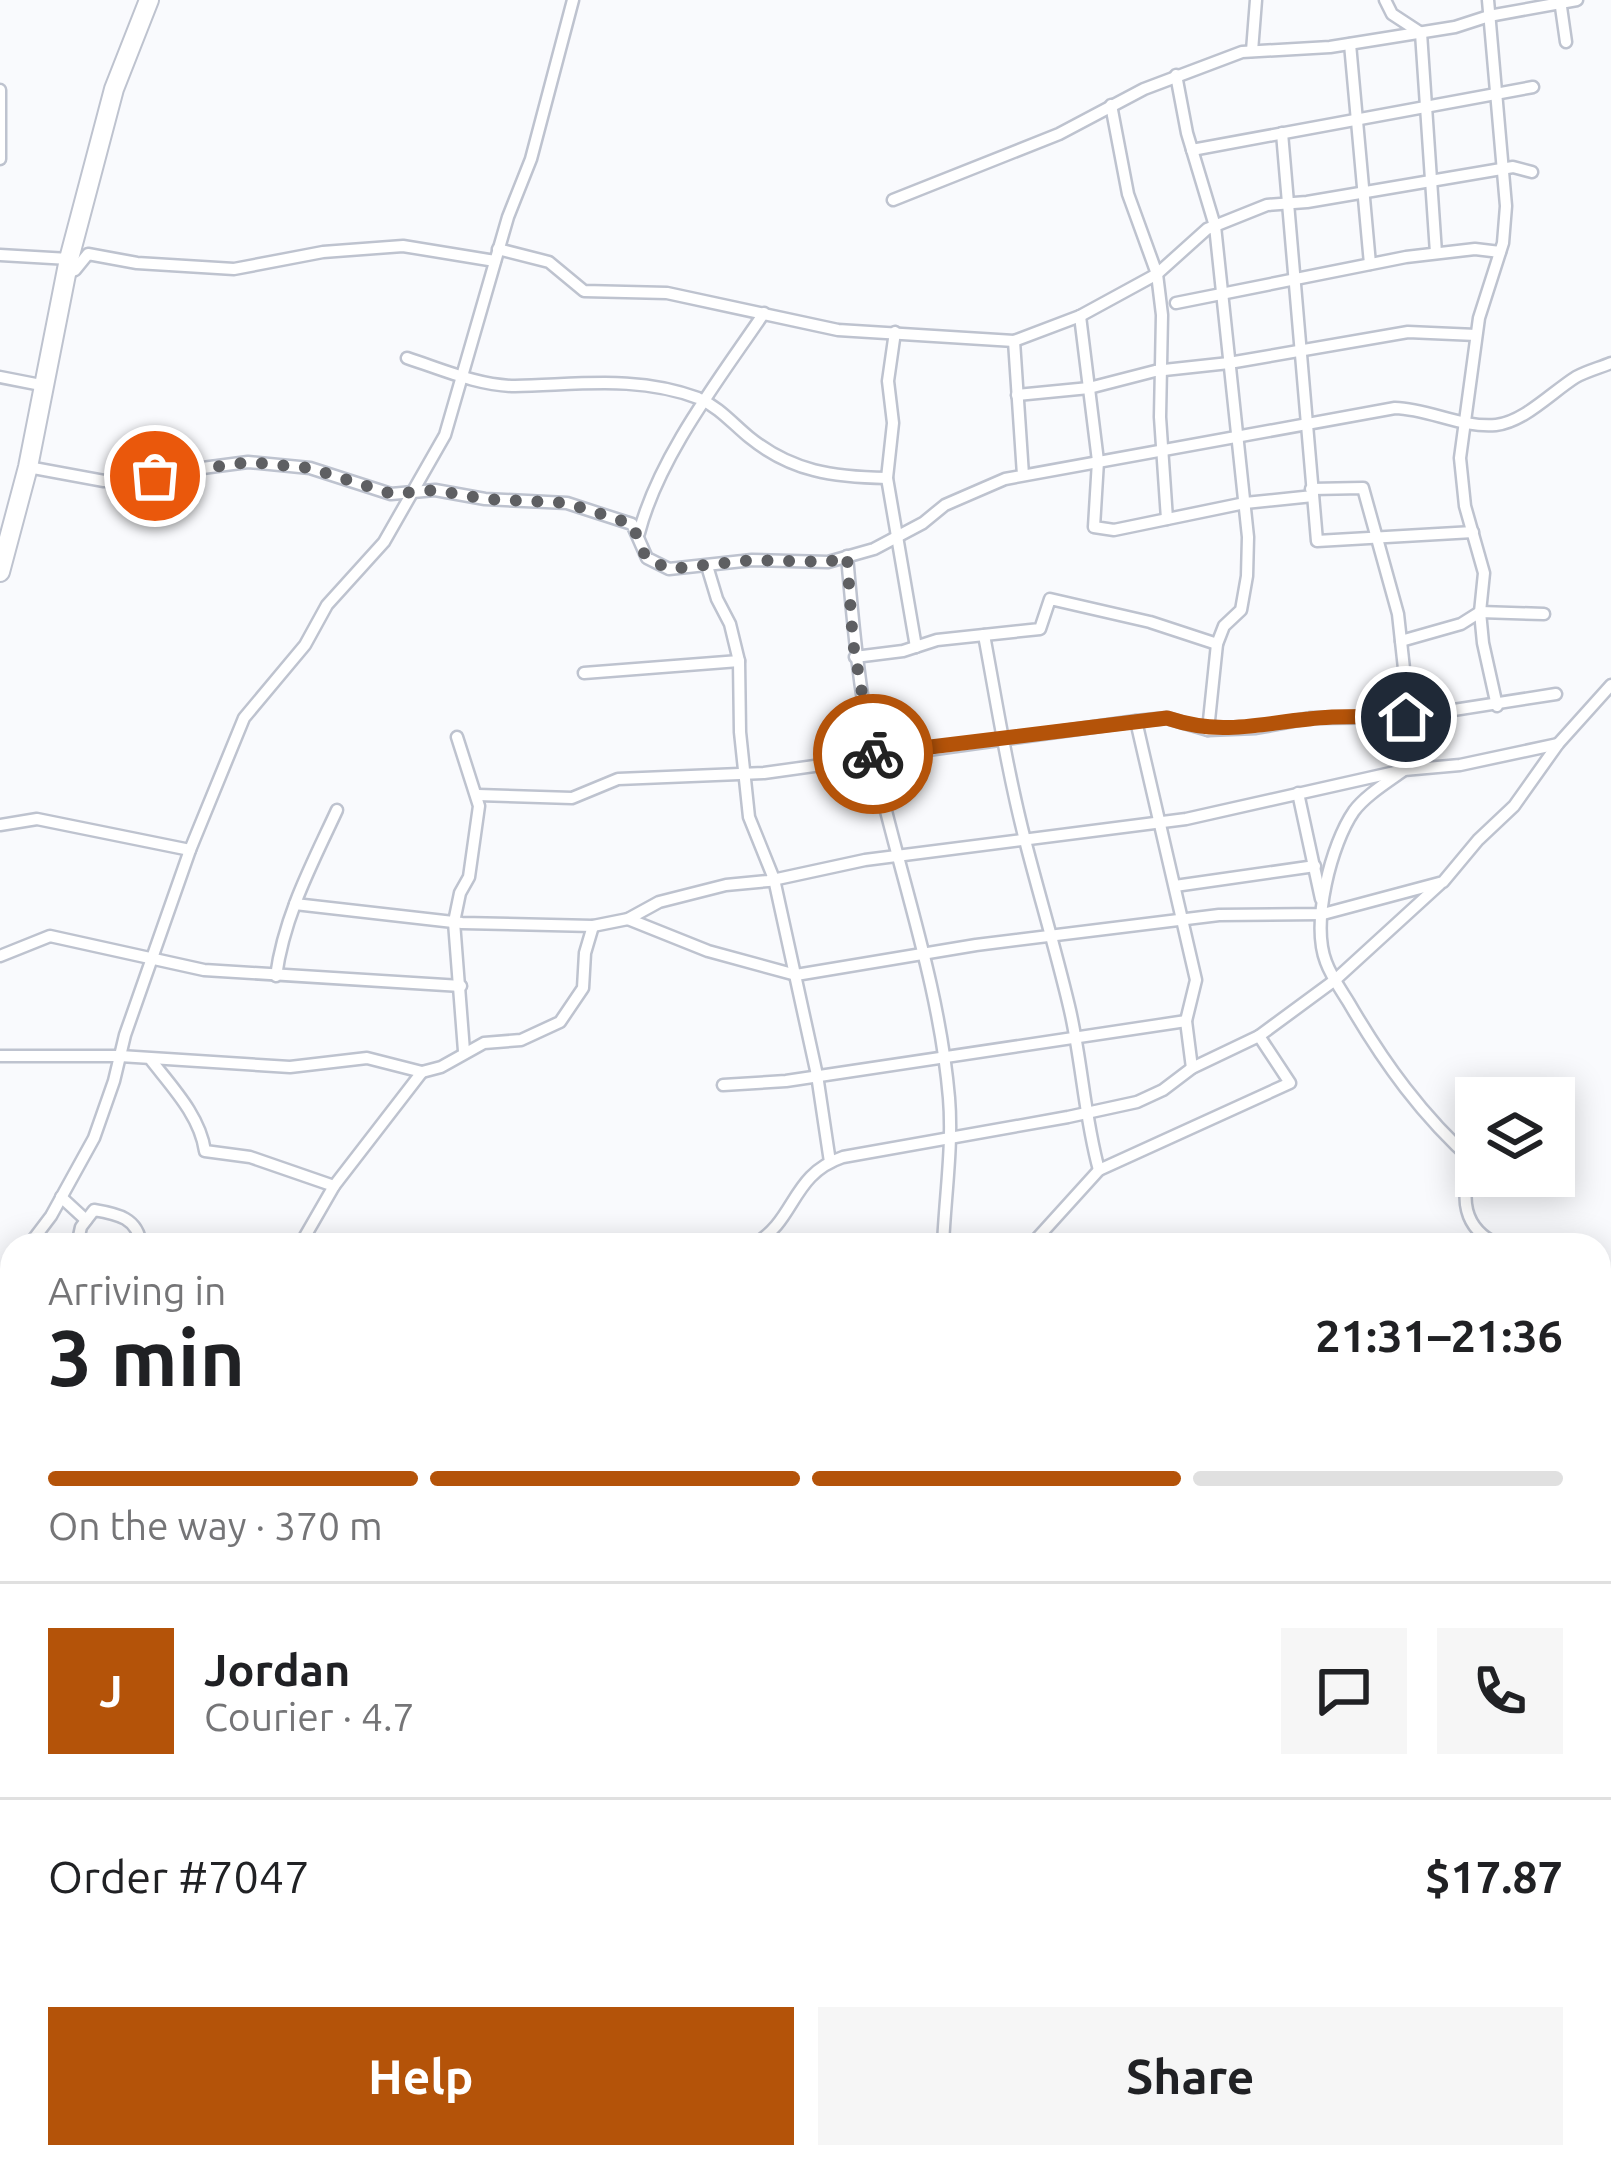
<!DOCTYPE html>
<html lang="en">
<head>
<meta charset="utf-8">
<style>
	:root { --surface:#fff; --page:#f6f6f6; --text:#202124; --muted:#757577; --line:#e0e0e0; --accent:#b45309 }
	body { margin:0; font-family:Ubuntu,sans-serif; background:var(--page); color:var(--text); height:100vh; display:flex; flex-direction:column; font-size:45px; white-space:nowrap }
	* { box-sizing:border-box; margin:0 }
	p { font-size:39px; color:var(--muted) }
	.icon { flex:none; width:66px; height:66px; fill:none; stroke:currentColor; stroke-width:2; stroke-linecap:round; stroke-linejoin:round }
	.map { position:relative; flex:1; overflow:hidden }
	.side { position:absolute; left:0px; top:1233px; width:1611px; height:936px; display:flex; flex-direction:column; background:var(--surface); border-radius:36px 36px 0 0; box-shadow:0 6px 30px #0003 }
	.side>* { flex:none }
	.tools { position:absolute; left:1455px; top:1077px; display:grid; gap:24px }
	.tools a { display:grid; place-items:center; width:120px; height:120px; border-radius:0px; background:var(--surface); box-shadow:0 6px 30px #0003; font-size:60px }
	.pin { position:absolute; display:grid; place-items:center; width:102px; height:102px; color:#fff; margin:-51px; border:6px solid #fff; border-radius:50%; box-shadow:0 3px 12px #0007 }
	.courier { position:absolute; display:grid; place-items:center; width:120px; height:120px; margin:-60px; border:9px solid #b45309; border-radius:50%; background:#fff; color:#222; box-shadow:0 3px 15px #0007 }
	.summary em { font-style:normal; font-weight:700 }
	.summary div { display:flex; flex-direction:column-reverse }
	.summary { display:flex; align-items:center; justify-content:space-between; height:204px; padding:0 48px }
	h1 { font-size:78px; font-weight:700; line-height:90px }
	.bar { display:grid; grid-template-columns:repeat(4,1fr); gap:18px 12px; align-content:center; height:144px; padding:0 48px }
	.bar i { height:15px; border-radius:9px; background:var(--line) }
	.bar .selected { background:var(--accent) }
	.bar p { grid-column:span 4 }
	.line { display:flex; align-items:center; gap:30px; padding:0 48px; border-top:3px solid var(--line) }
	.line div { flex:1 }
	.round { display:grid; place-items:center; flex:none; width:126px; height:126px; border-radius:0px; background:var(--page) }
	.button { display:flex; gap:24px; margin-top:auto; padding:24px 48px }
	.button a { flex:1; height:138px; border-radius:0px; background:var(--accent); color:#fff; font-size:48px; font-weight:700; line-height:138px; text-align:center }
	.button a+a { background:var(--page); color:var(--text) }
	.map>svg:first-child { display:block }
	.built { fill:#ebf0fb }
	.lines { fill:none; stroke-linecap:round; stroke-linejoin:round }
	.stream { stroke:#828eac; stroke-width:3 }
	.minor-casing { stroke:#bec3cf; stroke-width:15 }
	.primary-casing { stroke:#bec3cf; stroke-width:21 }
	.trunk-casing { stroke:#bec3cf; stroke-width:22 }
	.minor { stroke:#fff; stroke-width:10 }
	.primary { stroke:#fff; stroke-width:16 }
	.trunk { stroke:#fff; stroke-width:18 }
	.done { stroke:#5e5f62; stroke-width:12; stroke-dasharray:0 21.6 }
	.route { stroke:#b45309; stroke-width:15 }
</style>
</head>
<body>
<div class="map">
<svg width="1611" height="2169" viewBox="0 0 1611 2169">
	<rect width="100%" height="100%" fill="#f9fafd"/>
	<path class="built" d="M658,2157H824L825,2169H659Z"/>
	<g class="lines">
		<g class="stream">
			<path d="M978,2157L994,2169"/>
			<path d="M1249,2157L1268,2169"/>
			<path d="M941,2169L950,2157"/>
			<path d="M1043,2169L1087,2157"/>
		</g>
		<g class="minor-casing">
			<g id="minor">
				<path d="M1385,0L1392,14L1421,33L1436,253"/>
				<path d="M1488,0L1506,206L1503,243L1479,318L1460,458L1465,506L1484,573L1480,612L1483,643L1497,706"/>
				<path d="M1560,0L1566,42"/>
				<path d="M1350,44L1370,264"/>
				<path d="M1252,51L1256,0"/>
				<path d="M1176,75L1187,133L1215,226L1248,537L1247,576L1241,610L1224,626L1217,644L1208,730"/>
				<path d="M0,90V159"/>
				<path d="M1111,105L1128,194L1157,274L1162,315L1160,417L1167,519"/>
				<path d="M1282,133L1317,541L1473,532"/>
				<path d="M1192,150L1533,87"/>
				<path d="M893,200L1059,134L1144,89L1242,52L1330,47L1455,27L1489,16L1577,0"/>
				<path d="M498,249L549,262L584,291L667,293L838,330L1014,341L1080,316L1157,274L1207,229L1267,205L1307,202L1513,167L1532,172"/>
				<path d="M0,255L69,259"/>
				<path d="M67,273L75,270L88,254L137,263L234,269L323,252L403,246L495,261"/>
				<path d="M1176,303L1406,257L1475,249L1500,252"/>
				<path d="M1080,316L1098,461L1094,527L1114,530L1245,503L1313,496"/>
				<path d="M895,332L888,381L893,423L887,478L916,647"/>
				<path d="M1014,341L1023,475"/>
				<path d="M407,358C441,369 479,386 515,386C577,385 637,375 698,398C719,407 732,423 749,437C792,472 834,477 887,478"/>
				<path d="M0,377L46,386"/>
				<path d="M1017,395L1089,388L1155,371L1229,363L1408,332L1476,335"/>
				<path d="M28,467L104,481L248,462L310,468L391,494L435,490L485,499L567,503L632,524L647,558L669,569L752,560L828,562L874,549L923,523L945,505L1005,479L1395,408C1430,409 1461,428 1496,425C1524,422 1552,392 1576,377C1587,371 1599,368 1611,363"/>
				<path d="M1311,489L1363,488L1398,614L1408,705L1404,770C1388,782 1366,795 1354,811C1331,844 1311,923 1326,962C1331,976 1341,990 1349,1003C1384,1063 1422,1116 1475,1163C1458,1196 1463,1229 1499,1245"/>
				<path d="M639,533C659,456 720,378 764,313"/>
				<path d="M847,556C853,624 859,690 873,757C898,871 939,981 949,1098C953,1146 945,1197 943,1245"/>
				<path d="M707,566L717,599L730,624L739,661L740,732L749,817L774,879L817,1075L830,1162"/>
				<path d="M984,635C997,705 1008,775 1026,844C1040,898 1056,951 1069,1006C1082,1060 1084,1116 1099,1170"/>
				<path d="M1401,641L1461,624L1480,612L1544,614"/>
				<path d="M855,657L903,651L937,640L1040,629L1050,599L1150,622L1217,644"/>
				<path d="M584,673L739,661"/>
				<path d="M1136,721L1196,980L1186,1021L1192,1068"/>
				<path d="M457,737L479,806L469,877L460,893L454,922L464,1051"/>
				<path d="M1298,793L1321,899"/>
				<path d="M478,795L572,798L618,779L764,773L1136,721L1167,718L1208,730L1256,728L1310,718L1409,717L1556,694"/>
				<path d="M0,825L37,819L190,850"/>
				<path d="M1175,886L1315,866"/>
				<path d="M295,904L462,923L593,926L628,919L659,902L726,885L768,881L865,860L1186,819L1404,770L1460,765L1558,744"/>
				<path d="M628,919L708,951L796,975L976,945L1219,915L1323,914L1443,882L1478,840L1514,806L1558,744L1611,685"/>
				<path d="M0,956L50,936L204,970L461,986"/>
				<path d="M276,976C284,916 312,864 337,810"/>
				<path d="M0,1056H120L290,1067L367,1058L422,1072L441,1067L484,1043L521,1040L560,1022L583,988L585,953L593,926"/>
				<path d="M151,1060C172,1087 200,1116 205,1151L250,1157L334,1186"/>
				<path d="M723,1085L786,1081L1186,1021"/>
				<path d="M61,1197L86,1220"/>
				<path d="M29,1245L51,1216L94,1138L114,1081L125,1035L190,850L244,718L305,645L327,605L384,542L445,435L508,217L531,159L573,0"/>
				<path d="M77,1245L81,1227L94,1210C118,1214 138,1218 141,1245"/>
				<path d="M300,1245L334,1186L422,1072"/>
				<path d="M753,1245C797,1220 790,1175 843,1157L1068,1117L1137,1102L1163,1090L1192,1068L1259,1036L1335,980L1440,884"/>
				<path d="M1031,1245L1099,1170L1290,1083L1259,1036"/>
				<path d="M0,1295L12,1272"/>
				<path d="M1599,1314L1611,1323"/>
				<path d="M0,1395H12"/>
				<path d="M0,1524L12,1523"/>
				<path d="M0,1730L12,1728"/>
				<path d="M1607,1772L1611,1773"/>
				<path d="M0,1830L12,1828"/>
				<path d="M0,1984H12"/>
				<path d="M0,2123L12,2122"/>
				<path d="M118,2157L120,2169"/>
				<path d="M282,2157L283,2169"/>
				<path d="M532,2157L536,2169"/>
				<path d="M656,2157L657,2169"/>
			</g>
		</g>
		<g class="primary-casing">
			<g id="primary">
				<path d="M1599,2115H1611"/>
				<path d="M445,2169L486,2157"/>
			</g>
		</g>
		<g class="trunk-casing">
			<path id="trunk" d="M0,572L28,467L69,259L114,89L149,0"/>
		</g>
		<use href="#minor" class="minor"/>
		<use href="#primary" class="primary"/>
		<use href="#trunk" class="trunk"/>
	</g>
	<g class="lines">
		<path class="done" d="M155,476L248,462L310,468L392,494L435,490L485,499L567,503L632,524L646,558L669,569L752,560L828,562L847,556L853,643L873,754"/>
		<path class="route" d="M873,754L1167,718C1222,736 1255,724 1309,719C1341,715 1374,717 1406,717"/>
	</g>
</svg>
<div class="tools">
<a><svg class="icon" aria-label="layers" viewBox="0 0 24 24"><path d="M12 4l9 5-9 5-9-5zM3 14l9 5 9-5"/></svg></a>
</div>
<div class="pin" style="left:155px;top:476px;background:#ea580c"><svg class="icon" aria-label="bag" viewBox="0 0 24 24"><path d="M5 8h14l-1 12H6zM9 8a3 3 0 0 1 6 0"/></svg></div>
<div class="pin" style="left:1406px;top:717px;background:#1f2937"><svg class="icon" aria-label="home" viewBox="0 0 24 24"><path d="M3 11l9-7 9 7M6 9v11h12V9"/></svg></div>
<div class="courier" style="left:873px;top:754px"><svg class="icon" aria-label="bike" viewBox="0 0 24 24"><circle cx="6" cy="16" r="4"/><circle cx="18" cy="16" r="4"/><path d="M6 16l4-8h5l3 8M10 8l3 8H6M13 5h3"/></svg></div>
<section class="side">
<div class="summary"><div><h1>3 min</h1><p>Arriving in</p></div><em>21:31–21:36</em></div>
<div class="bar"><i class="selected"></i><i class="selected"></i><i class="selected"></i><i></i><p>On the way · 370 m</p></div>
<div class="line" style="height:216px"><b class="round" style="background:var(--accent);color:#fff">J</b><div><b>Jordan</b><p>Courier · 4.7</p></div><a class="round"><svg class="icon" aria-label="chat" viewBox="0 0 24 24"><path d="M4 5h16v11H9l-5 4z"/></svg></a><a class="round"><svg class="icon" aria-label="phone" viewBox="0 0 24 24"><path d="M5 4h4l2 5-3 2q2 4 5 5l2-3 5 2v4C11 20 4 13 5 4z"/></svg></a></div>
<div class="line" style="height:156px"><div>Order #7047</div><b>$17.87</b></div>
<div class="button"><a>Help</a><a>Share</a></div>
</section>
</div>
</body>
</html>
